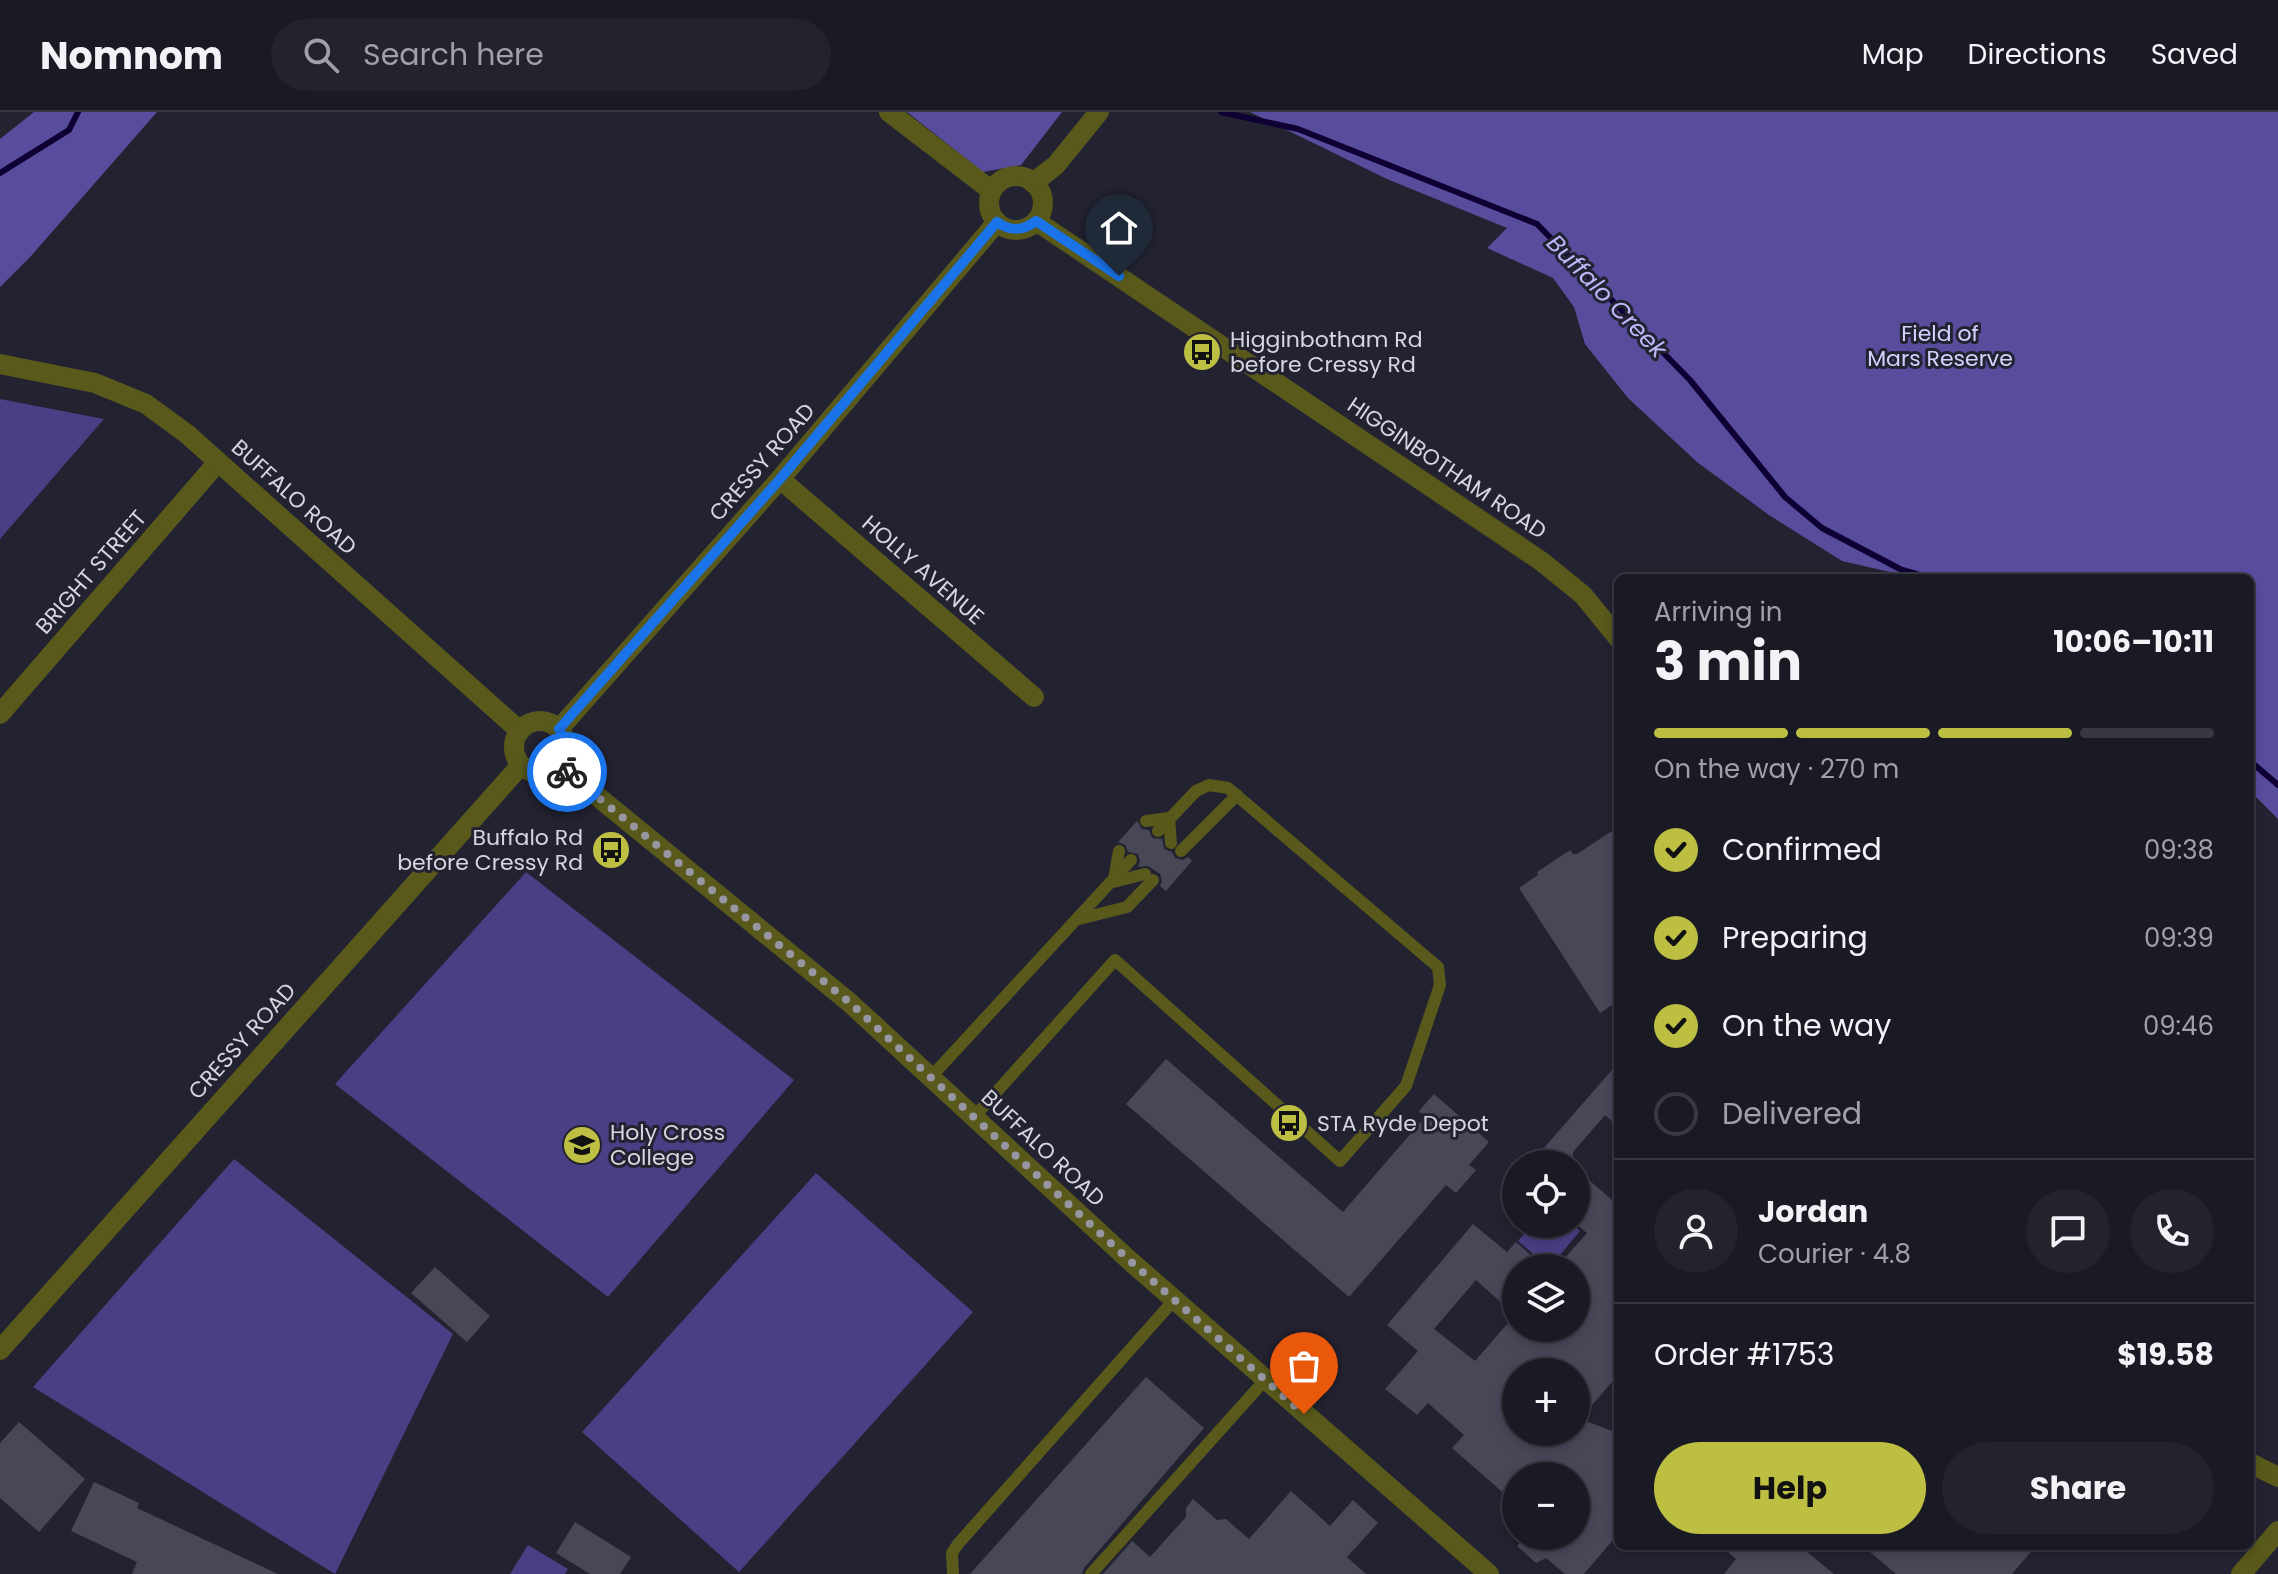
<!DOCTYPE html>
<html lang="en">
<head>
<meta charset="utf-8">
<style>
	:root { --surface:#1a1a25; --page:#23232d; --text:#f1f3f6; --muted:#9fa1a7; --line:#383842; --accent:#bdbf43 }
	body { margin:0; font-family:Poppins,sans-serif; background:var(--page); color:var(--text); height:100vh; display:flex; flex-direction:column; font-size:30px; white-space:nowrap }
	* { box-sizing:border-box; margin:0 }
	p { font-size:26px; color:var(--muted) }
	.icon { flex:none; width:44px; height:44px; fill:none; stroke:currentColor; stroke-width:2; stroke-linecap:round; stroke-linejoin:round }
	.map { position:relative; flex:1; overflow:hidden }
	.details { position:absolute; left:1614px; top:462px; width:640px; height:976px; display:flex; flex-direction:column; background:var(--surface); border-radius:12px; box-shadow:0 4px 12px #0003,0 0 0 2px var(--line) }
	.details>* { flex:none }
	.controls { position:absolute; left:1502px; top:1038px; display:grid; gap:16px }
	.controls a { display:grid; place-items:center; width:88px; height:88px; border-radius:50%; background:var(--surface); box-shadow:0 4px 12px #0003,0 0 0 2px var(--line); font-size:40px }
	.pin { position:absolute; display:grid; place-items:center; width:68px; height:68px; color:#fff; margin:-82px -34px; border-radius:50% 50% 50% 0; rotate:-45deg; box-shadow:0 0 8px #0007 }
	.pin .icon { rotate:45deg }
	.courier { position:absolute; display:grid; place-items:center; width:80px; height:80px; margin:-40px; border:6px solid #1a73e8; border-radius:50%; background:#fff; color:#222; box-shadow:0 2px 10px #0007 }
	.overview em { font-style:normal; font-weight:700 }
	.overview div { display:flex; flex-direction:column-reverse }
	.overview { display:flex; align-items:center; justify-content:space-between; height:136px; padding:0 40px }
	h1 { font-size:52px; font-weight:700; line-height:60px }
	.bar { display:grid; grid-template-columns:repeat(4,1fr); gap:12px 8px; align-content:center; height:96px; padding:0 40px }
	.bar i { height:10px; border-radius:6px; background:var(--line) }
	.bar .active { background:var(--accent) }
	.bar p { grid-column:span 4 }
	.line { display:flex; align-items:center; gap:20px; padding:0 40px; border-top:2px solid var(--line) }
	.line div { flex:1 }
	.round { display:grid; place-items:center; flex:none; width:84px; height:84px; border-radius:42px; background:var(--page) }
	ol { padding:0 40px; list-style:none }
	li { display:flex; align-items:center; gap:24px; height:88px }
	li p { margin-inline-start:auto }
	li .icon { padding:8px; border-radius:50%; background:var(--accent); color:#111; stroke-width:4 }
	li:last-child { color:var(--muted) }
	li i { width:44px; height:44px; border:4px solid var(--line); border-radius:50% }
	.action { display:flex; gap:16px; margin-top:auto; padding:16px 40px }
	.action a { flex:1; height:92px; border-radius:48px; background:var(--accent); color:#111; font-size:32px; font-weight:700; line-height:92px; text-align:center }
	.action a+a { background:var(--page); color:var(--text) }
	header { display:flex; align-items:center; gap:48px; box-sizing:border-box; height:112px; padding:0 40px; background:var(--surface); border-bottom:2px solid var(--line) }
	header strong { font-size:38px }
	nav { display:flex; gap:44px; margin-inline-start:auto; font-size:28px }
	.search { width:560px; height:72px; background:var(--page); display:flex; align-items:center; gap:20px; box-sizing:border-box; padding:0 28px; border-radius:44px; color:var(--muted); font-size:30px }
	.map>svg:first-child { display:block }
	.green { fill:#483f84 }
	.forest { fill:#584d9d }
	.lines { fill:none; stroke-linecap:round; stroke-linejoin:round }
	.stream { stroke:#0f0034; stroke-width:6 }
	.building { fill:#484758; fill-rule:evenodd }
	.service { stroke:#58591b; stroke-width:12 }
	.minor { stroke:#58591b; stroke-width:20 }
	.tertiary { stroke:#58591b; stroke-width:20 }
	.done { stroke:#9797a3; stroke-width:8; stroke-dasharray:0 14.4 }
	.route { stroke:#1a73e8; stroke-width:10 }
	.labels { text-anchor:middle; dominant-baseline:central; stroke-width:6; stroke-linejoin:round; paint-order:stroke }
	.park-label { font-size:22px; fill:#d4d2ff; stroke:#232231 }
	.poi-label { font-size:22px; fill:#d6d6e0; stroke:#232231; text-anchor:start }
	.street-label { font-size:22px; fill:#d6d6e0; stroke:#232231 }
	.water-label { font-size:24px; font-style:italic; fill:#bcb8fa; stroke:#232231 }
</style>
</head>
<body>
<header>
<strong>Nomnom</strong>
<div class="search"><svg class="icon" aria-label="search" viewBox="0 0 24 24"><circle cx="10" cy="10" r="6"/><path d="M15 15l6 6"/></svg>Search here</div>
<nav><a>Map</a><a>Directions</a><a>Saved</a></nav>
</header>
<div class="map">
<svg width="2278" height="1462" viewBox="0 0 2278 1462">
	<rect width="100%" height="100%" fill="#232231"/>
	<g class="green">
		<path d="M0,287L104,307L0,427Z"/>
		<path d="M526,760L794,968L608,1185L335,972Z"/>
		<path d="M234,1047L453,1222L335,1462L33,1275Z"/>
		<path d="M816,1061L973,1200L739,1460L582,1320Z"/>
		<path d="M1533,1112H1572L1580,1119L1549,1156H1527L1537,1145L1518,1129Z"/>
		<path d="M528,1433L568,1457L565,1462H510Z"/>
	</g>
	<g class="forest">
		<path d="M34,0H157L31,144L0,175V27Z"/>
		<path d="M907,0H1062L1021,53L983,60Z"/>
		<path d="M1250,0H2278V707L2250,679V466H1916L1842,449L1769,403L1697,350L1628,286L1585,232L1574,195L1553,166L1487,136L1507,116L1387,67Z"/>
	</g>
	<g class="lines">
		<g class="stream">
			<path d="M1221,0L1298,17L1537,112L1690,268L1785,385L1822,416L1900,457L1930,466"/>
			<path d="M0,61L69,18L78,0"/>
			<path d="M2250,649L2278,673"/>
		</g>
	</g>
	<g class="building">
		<path d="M1137,709L1142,717L1149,718L1152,726L1162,727L1164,737L1172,740L1175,746L1183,748L1188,745L1192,749L1166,779L1160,774L1162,769L1160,762L1148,754L1138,755L1140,749L1138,742L1128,740L1125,733L1118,730Z"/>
		<path d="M1618,715V889L1600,901L1519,776L1538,763L1537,760L1570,738L1573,742H1577Z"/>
		<path d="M1166,947L1343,1100L1425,1005L1419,999L1434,982L1489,1030L1469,1053L1476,1058L1456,1081L1446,1073L1349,1185L1126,992Z"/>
		<path d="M1618,951V1015L1605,1003L1573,1040V1052H1530Z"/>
		<path d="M1576,1057L1618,1093V1263L1580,1307L1618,1321V1422L1584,1462H1565L1546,1446L1536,1451L1517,1434L1525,1424H1576V1364H1516V1392L1452,1336L1464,1323L1428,1291L1417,1303L1385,1277L1418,1239L1387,1213L1473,1112L1507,1140L1516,1130L1545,1156H1516V1216H1576V1156H1556L1587,1121L1576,1112ZM1476,1168L1515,1203L1475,1249L1434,1217ZM1516,1260H1576V1320H1516Z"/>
		<path d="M435,1155L490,1204L467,1230L411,1181Z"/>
		<path d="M1146,1265L1204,1316L1084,1456L1082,1462H970Z"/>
		<path d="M19,1310L85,1367L39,1420L0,1386V1331Z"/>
		<path d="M94,1370L139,1391L137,1396L278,1462H132L137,1450L71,1419Z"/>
		<path d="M1291,1379L1330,1414L1353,1388L1378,1411L1347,1445L1366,1462H1103L1132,1429L1150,1445L1186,1405V1396L1193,1387L1217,1408L1226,1407L1249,1427Z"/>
		<path d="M575,1410L631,1445L620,1462H590L556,1441Z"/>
		<path d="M1721,1434H1800L1834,1462H1724L1736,1447Z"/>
		<path d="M1863,1434H2036L2012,1462H1896Z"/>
	</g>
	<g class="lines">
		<g class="service">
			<path d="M1169,706L1171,731"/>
			<path d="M1146,709L1169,706"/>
			<path d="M1181,739L1237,683"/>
			<path d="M1114,767L1119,739"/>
			<path d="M1113,770L1145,762"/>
			<path d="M1079,807L1127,795L1153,768"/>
			<path d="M930,966L1131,748"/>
			<path d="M974,1005L1115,848L1340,1049L1406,974L1440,873L1438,855L1228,676L1209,673L1196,679L1158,719"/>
			<path d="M953,1462L952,1441L958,1432L1174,1188"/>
			<path d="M1091,1462L1265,1268"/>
		</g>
		<g class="minor">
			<path d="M889,0L992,79"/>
			<path d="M1036,109L1541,449L1583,483L1618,526"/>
			<path d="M780,367L1034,585"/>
			<path d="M0,602L218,350"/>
			<path d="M559,653L849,890L1129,1148L1489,1462"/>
			<path d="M2250,1351L2278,1365"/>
			<path d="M2241,1462L2278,1419"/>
		</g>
		<g class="tertiary">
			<circle cx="1016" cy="91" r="27"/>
			<path d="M1033,71L1056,53L1099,0"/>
			<path d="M0,252L95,271L146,292L187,322L520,619"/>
			<circle cx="540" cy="635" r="26"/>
			<path d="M559,617L780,367L997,110"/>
			<path d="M0,1238L521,653"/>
		</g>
	</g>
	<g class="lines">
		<path class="done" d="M567,660L849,890L1129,1148L1304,1302"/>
		<path class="route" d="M567,660L559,653C567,640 567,630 559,617L780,367L997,110C1011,120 1023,119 1036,109L1119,164"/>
	</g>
	<defs>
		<g id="bus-disc" transform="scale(2)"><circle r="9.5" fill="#bdbf43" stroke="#232231"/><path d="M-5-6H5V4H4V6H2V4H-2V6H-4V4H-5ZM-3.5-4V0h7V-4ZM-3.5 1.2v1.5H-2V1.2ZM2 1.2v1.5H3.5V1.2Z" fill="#111"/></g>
		<g id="school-disc" transform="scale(2)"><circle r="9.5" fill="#bdbf43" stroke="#232231"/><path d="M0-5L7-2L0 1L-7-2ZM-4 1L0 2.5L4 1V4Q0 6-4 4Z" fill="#111"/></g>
	</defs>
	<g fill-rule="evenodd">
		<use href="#bus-disc" x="1202" y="240"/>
		<use href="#bus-disc" x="611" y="738"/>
		<use href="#bus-disc" x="1289" y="1011"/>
		<use href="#school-disc" x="582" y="1033"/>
	</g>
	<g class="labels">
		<g class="park-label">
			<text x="1940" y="221">Field of<tspan x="1940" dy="25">Mars Reserve</tspan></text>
		</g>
		<g class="poi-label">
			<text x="1230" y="227">Higginbotham Rd<tspan x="1230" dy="25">before Cressy Rd</tspan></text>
			<text x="583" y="725" text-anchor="end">Buffalo Rd<tspan x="583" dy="25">before Cressy Rd</tspan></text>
			<text x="1317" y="1011">STA Ryde Depot</text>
			<text x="610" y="1020">Holy Cross<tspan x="610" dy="25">College</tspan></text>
		</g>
		<g class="street-label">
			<text transform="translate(762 350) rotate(-49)">CRESSY ROAD</text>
			<text transform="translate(1447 356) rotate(34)">HIGGINBOTHAM ROAD</text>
			<text transform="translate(294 385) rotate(42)">BUFFALO ROAD</text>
			<text transform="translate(923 458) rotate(41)">HOLLY AVENUE</text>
			<text transform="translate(91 460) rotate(-49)">BRIGHT STREET</text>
			<text transform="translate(242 929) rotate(-48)">CRESSY ROAD</text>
			<text transform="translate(1043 1036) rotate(43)">BUFFALO ROAD</text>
		</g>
		<g class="water-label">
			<text transform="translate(1607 184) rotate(46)">Buffalo Creek</text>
		</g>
	</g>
</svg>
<div class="controls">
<a><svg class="icon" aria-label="locate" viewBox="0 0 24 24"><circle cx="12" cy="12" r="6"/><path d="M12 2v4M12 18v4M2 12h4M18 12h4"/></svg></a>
<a><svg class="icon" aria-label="layers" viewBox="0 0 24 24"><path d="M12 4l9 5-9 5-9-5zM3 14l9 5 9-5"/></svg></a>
<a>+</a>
<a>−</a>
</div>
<div class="pin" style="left:1304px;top:1302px;background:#ea580c"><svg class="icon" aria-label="bag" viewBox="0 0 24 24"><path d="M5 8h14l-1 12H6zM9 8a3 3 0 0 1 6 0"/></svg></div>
<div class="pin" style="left:1119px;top:164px;background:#1f2937"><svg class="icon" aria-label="home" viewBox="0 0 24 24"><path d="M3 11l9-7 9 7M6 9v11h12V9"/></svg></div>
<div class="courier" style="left:567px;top:660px"><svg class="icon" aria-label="bike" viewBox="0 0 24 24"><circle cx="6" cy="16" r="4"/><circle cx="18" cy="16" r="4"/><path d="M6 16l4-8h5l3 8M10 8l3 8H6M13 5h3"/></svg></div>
<section class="details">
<div class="overview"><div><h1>3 min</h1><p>Arriving in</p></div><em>10:06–10:11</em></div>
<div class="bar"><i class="active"></i><i class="active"></i><i class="active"></i><i></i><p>On the way · 270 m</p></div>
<ol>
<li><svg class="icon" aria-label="check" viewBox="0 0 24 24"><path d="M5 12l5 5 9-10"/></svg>Confirmed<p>09:38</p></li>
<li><svg class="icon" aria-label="check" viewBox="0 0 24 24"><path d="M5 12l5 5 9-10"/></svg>Preparing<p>09:39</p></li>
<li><svg class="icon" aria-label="check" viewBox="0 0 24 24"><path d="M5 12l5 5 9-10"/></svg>On the way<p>09:46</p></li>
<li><i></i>Delivered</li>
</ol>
<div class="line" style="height:144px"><a class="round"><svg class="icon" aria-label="person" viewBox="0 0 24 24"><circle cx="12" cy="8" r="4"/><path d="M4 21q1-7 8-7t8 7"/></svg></a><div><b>Jordan</b><p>Courier · 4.8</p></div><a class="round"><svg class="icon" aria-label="chat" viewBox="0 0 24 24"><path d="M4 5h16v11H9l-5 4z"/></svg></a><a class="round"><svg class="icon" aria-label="phone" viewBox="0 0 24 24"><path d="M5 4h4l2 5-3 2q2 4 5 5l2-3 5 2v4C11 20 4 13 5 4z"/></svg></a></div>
<div class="line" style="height:104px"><div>Order #1753</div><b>$19.58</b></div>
<div class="action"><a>Help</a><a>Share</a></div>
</section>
</div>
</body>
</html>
